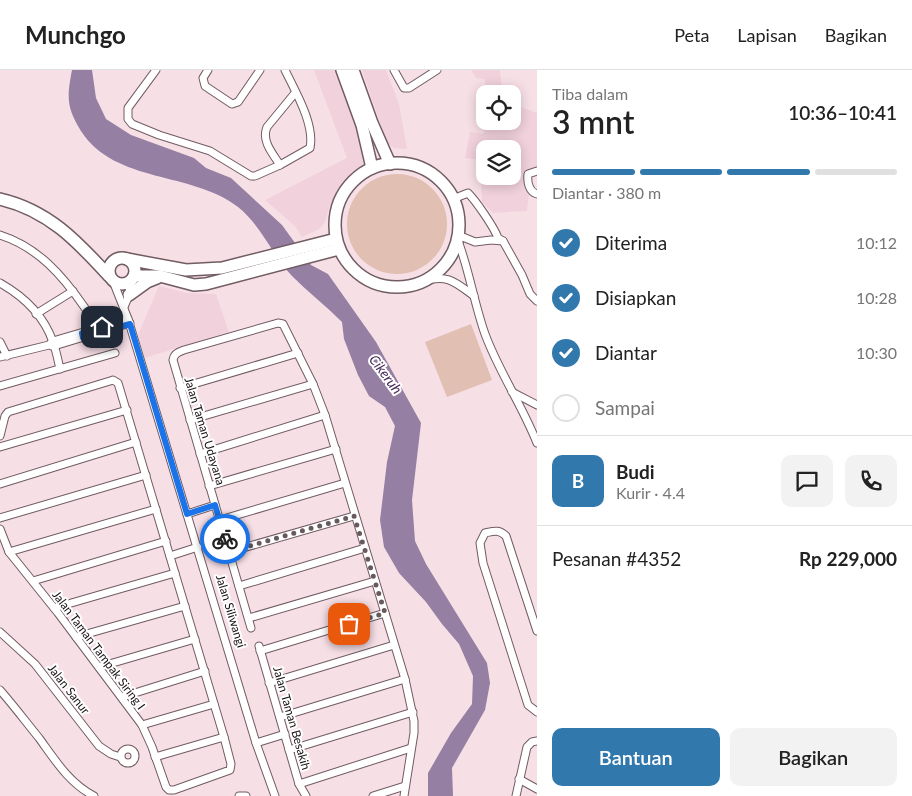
<!DOCTYPE html>
<html lang="id">
<head>
<meta charset="utf-8">
<style>
	:root { --surface:#fff; --page:#f2f2f2; --text:#222; --muted:#767676; --line:#e0e0e0; --accent:#3178ad }
	body { margin:0; font-family:Lato,sans-serif; background:var(--page); color:var(--text); height:100vh; display:flex; flex-direction:column; font-size:19px; white-space:nowrap }
	* { box-sizing:border-box; margin:0 }
	p { font-size:16px; color:var(--muted) }
	.icon { flex:none; width:28px; height:28px; fill:none; stroke:currentColor; stroke-width:2; stroke-linecap:round; stroke-linejoin:round }
	.map { position:relative; flex:1; overflow:hidden }
	.panel { display:flex; flex-direction:column; background:var(--surface); width:375px }
	.panel>* { flex:none }
	.fabs { position:absolute; left:476px; top:15px; display:grid; gap:10px }
	.fabs a { display:grid; place-items:center; width:45px; height:45px; border-radius:10px; background:var(--surface); box-shadow:0 2px 12px #0003; font-size:25px }
	.pin { position:absolute; display:grid; place-items:center; width:42px; height:42px; color:#fff; margin:-21px; border-radius:10px; box-shadow:0 2px 8px #0006 }
	.courier { position:absolute; display:grid; place-items:center; width:50px; height:50px; margin:-25px; border:4px solid #1a73e8; border-radius:50%; background:#fff; color:#222; box-shadow:0 1px 6px #0007 }
	.overview em { font-style:normal; font-weight:600 }
	.overview div { display:flex; flex-direction:column-reverse }
	.overview { display:flex; align-items:center; justify-content:space-between; height:85px; padding:0 15px }
	h1 { font-size:32px; font-weight:600; line-height:38px }
	.bar { display:grid; grid-template-columns:repeat(4,1fr); gap:8px 5px; align-content:center; height:60px; padding:0 15px }
	.bar i { height:6px; border-radius:4px; background:var(--line) }
	.bar .current { background:var(--accent) }
	.bar p { grid-column:span 4 }
	.line { display:flex; align-items:center; gap:12px; padding:0 15px; border-top:1px solid var(--line) }
	.line div { flex:1 }
	.round { display:grid; place-items:center; flex:none; width:52px; height:52px; border-radius:10px; background:var(--page) }
	ol { padding:0 15px; list-style:none }
	li { display:flex; align-items:center; gap:15px; height:55px }
	li p { margin-inline-start:auto }
	li .icon { padding:5px; border-radius:50%; background:var(--accent); color:#fff; stroke-width:4 }
	li:last-child { color:var(--muted) }
	li i { width:28px; height:28px; border:2px solid var(--line); border-radius:50% }
	.cta { display:flex; gap:10px; margin-top:auto; padding:10px 15px }
	.cta a { flex:1; height:58px; border-radius:10px; background:var(--accent); color:#fff; font-size:20px; font-weight:600; line-height:58px; text-align:center }
	.cta a+a { background:var(--page); color:var(--text) }
	header { display:flex; align-items:center; gap:30px; box-sizing:border-box; height:70px; padding:0 25px; background:var(--surface); border-bottom:1px solid var(--line) }
	header strong { font-size:24px }
	nav { display:flex; gap:28px; margin-inline-start:auto; font-size:18px }
	main { display:flex; flex:1; min-height:0 }
	.map>svg:first-child { display:block }
	.built { fill:#f1d1dc; fill-rule:evenodd }
	.green { fill:#e1bfb2 }
	.water { fill:#957fa3 }
	.lines { fill:none; stroke-linecap:round; stroke-linejoin:round }
	.street-casing { stroke:#705c62; stroke-width:9 }
	.primary-casing { stroke:#705c62; stroke-width:14 }
	.street { stroke:#fff; stroke-width:7 }
	.primary { stroke:#fff; stroke-width:11 }
	.done { stroke:#67595e; stroke-width:5; stroke-dasharray:0 9 }
	.route { stroke:#1a73e8; stroke-width:6 }
	.labels { text-anchor:middle; dominant-baseline:central; stroke-width:4; stroke-linejoin:round; paint-order:stroke }
	.street-label { font-size:12px; fill:#191114; stroke:#fff }
	.water-label { font-size:14px; font-style:italic; fill:#48295a; stroke:#fff }
</style>
</head>
<body>
<header>
<strong>Munchgo</strong>
<nav><a>Peta</a><a>Lapisan</a><a>Bagikan</a></nav>
</header>
<main>
<div class="map">
<svg width="537" height="726" viewBox="0 0 537 726">
	<rect width="100%" height="100%" fill="#f7dfe6"/>
	<g class="built">
		<path d="M314,0H337L347,20L365,87L361,99L350,106L338,119L330,135L325,152L319,159L302,167L295,156L265,130L347,88Z"/>
		<path d="M362,0H386L399,34L407,79L394,78L387,73Z"/>
		<path d="M471,0H500L502,22L503,24H485V9L476,8Z"/>
		<path d="M485,25V51H512L513,34L537,43V102H531L527,141L493,143L482,132L480,90L465,88L470,62L484,64ZM485,79H512V106H485Z"/>
		<path d="M159,216L187,223L216,224L229,262L144,288L138,265Z"/>
	</g>
	<g class="green">
		<circle cx="397" cy="154" r="50"/>
		<path d="M471,254L492,310L447,327L425,272Z"/>
	</g>
	<path class="water" d="M72,0H92L96,28L106,49L131,65L194,88L206,98L231,108L282,155L311,195L328,204L376,272L421,353L412,430L415,471L426,494L487,593L490,613L485,640L452,698L453,726H428V703L451,663L472,634L473,606L459,574L442,554L426,532L399,503L384,477L380,450L387,392L395,356L385,337L369,326L358,305L344,269L342,252C326,236 308,222 292,206C272,185 262,156 238,137C192,101 115,114 81,61C66,37 67,27 72,0Z"/>
	<g class="lines">
		<g class="street-casing">
			<g id="street">
				<path d="M156,0L128,38V49L132,54L159,65L210,81L251,106H255L280,95L310,78C315,54 295,21 285,0"/>
				<path d="M208,0L203,8L205,16L232,34L238,32L260,0"/>
				<path d="M394,0L404,18H409L437,0"/>
				<path d="M280,95C273,84 261,71 267,57L295,23"/>
				<path d="M537,101L528,104C527,112 529,122 537,124"/>
				<path d="M453,129L468,123C476,131 494,157 498,168L503,171L522,205L530,224L537,231"/>
				<path d="M0,165C38,177 63,206 85,238"/>
				<path d="M458,165L475,172L491,170L503,171"/>
				<path d="M457,168C469,199 474,233 485,264C499,302 522,335 537,373"/>
				<path d="M113,211L128,249L256,673L275,726"/>
				<path d="M424,211C448,204 455,212 474,226"/>
				<path d="M0,213C23,226 44,246 53,272C56,280 58,290 60,299"/>
				<path d="M124,237L129,225L130,211"/>
				<path d="M36,244L73,221"/>
				<path d="M0,272L7,286"/>
				<path d="M52,276H54L130,253"/>
				<path d="M0,287L49,275L53,271L128,249"/>
				<path d="M0,316L115,283"/>
				<path d="M180,318L298,283"/>
				<path d="M512,322L537,335"/>
				<path d="M190,350L313,314"/>
				<path d="M0,366L5,346L8,342L110,311L113,310L118,313L224,667L231,694L230,700L174,720H169L166,717L152,677L142,655L58,543L9,482L0,459"/>
				<path d="M0,377L127,340"/>
				<path d="M200,384L325,345"/>
				<path d="M0,414L136,372"/>
				<path d="M209,416L336,379"/>
				<path d="M187,444L215,435"/>
				<path d="M0,448L146,405"/>
				<path d="M220,450L345,413"/>
				<path d="M9,482L156,439"/>
				<path d="M229,482L354,446"/>
				<path d="M170,486L198,477"/>
				<path d="M33,511L166,471"/>
				<path d="M239,516L365,478"/>
				<path d="M54,538L175,503"/>
				<path d="M249,548L375,511"/>
				<path d="M251,558L173,290C174,284 178,282 184,280L278,253L283,254L313,314L325,345L405,609L414,651V663L404,726"/>
				<path d="M537,561L506,466C499,459 494,461 485,463L480,473L483,493L528,635L537,642"/>
				<path d="M0,562L35,594L99,676L111,684L120,687"/>
				<path d="M76,567L185,536"/>
				<path d="M259,576L299,714L306,726"/>
				<path d="M260,581L385,543"/>
				<path d="M99,597L195,569"/>
				<path d="M269,613L394,575"/>
				<path d="M0,620C14,636 26,652 39,668C55,690 69,713 94,726"/>
				<path d="M122,627L205,601"/>
				<path d="M280,647L405,609"/>
				<path d="M142,655L214,634"/>
				<path d="M256,673L285,664"/>
				<circle cx="128" cy="686" r="7"/>
				<path d="M289,680L413,642"/>
				<path d="M155,687L224,667"/>
				<path d="M519,709L537,719"/>
				<path d="M299,714L411,678"/>
				<path d="M239,726H246"/>
				<path d="M373,726L405,716"/>
				<path d="M516,726L527,677L532,672L537,671"/>
			</g>
		</g>
		<g class="primary-casing">
			<g id="primary">
				<path d="M342,0L362,55L372,98"/>
				<path d="M353,0L372,53L390,94"/>
				<circle cx="397" cy="155" r="62"/>
				<path d="M0,129C48,140 77,171 109,206"/>
				<circle cx="122" cy="201" r="13"/>
				<path d="M127,189L186,200L222,198L336,169"/>
				<path d="M134,206H160L194,215L206,214L339,179"/>
				<path d="M129,225L147,212L157,208"/>
			</g>
		</g>
		<use href="#street" class="street"/>
		<use href="#primary" class="primary"/>
	</g>
	<g class="lines">
		<path class="done" d="M225,469L229,482L354,446L385,543L349,554"/>
		<path class="route" d="M102,257L82,263L83,268L130,254L187,444L215,435L225,469"/>
	</g>
	<g class="labels">
		<g class="street-label">
			<text transform="translate(205 361) rotate(73)">Jalan Taman Udayana</text>
			<text transform="translate(231 541) rotate(73)">Jalan Siliwangi</text>
			<text transform="translate(99 580) rotate(53)">Jalan Taman Tampak Siring I</text>
			<text transform="translate(69 619) rotate(52)">Jalan Sanur</text>
			<text transform="translate(292 648) rotate(74)">Jalan Taman Besakih</text>
		</g>
		<g class="water-label">
			<text transform="translate(386 304) rotate(53)">Cikeruh</text>
		</g>
	</g>
</svg>
<div class="fabs">
<a><svg class="icon" aria-label="locate" viewBox="0 0 24 24"><circle cx="12" cy="12" r="6"/><path d="M12 2v4M12 18v4M2 12h4M18 12h4"/></svg></a>
<a><svg class="icon" aria-label="layers" viewBox="0 0 24 24"><path d="M12 4l9 5-9 5-9-5zM3 14l9 5 9-5"/></svg></a>
</div>
<div class="pin" style="left:349px;top:554px;background:#ea580c"><svg class="icon" aria-label="bag" viewBox="0 0 24 24"><path d="M5 8h14l-1 12H6zM9 8a3 3 0 0 1 6 0"/></svg></div>
<div class="pin" style="left:102px;top:257px;background:#1f2937"><svg class="icon" aria-label="home" viewBox="0 0 24 24"><path d="M3 11l9-7 9 7M6 9v11h12V9"/></svg></div>
<div class="courier" style="left:225px;top:469px"><svg class="icon" aria-label="bike" viewBox="0 0 24 24"><circle cx="6" cy="16" r="4"/><circle cx="18" cy="16" r="4"/><path d="M6 16l4-8h5l3 8M10 8l3 8H6M13 5h3"/></svg></div>
</div>
<section class="panel">
<div class="overview"><div><h1>3 mnt</h1><p>Tiba dalam</p></div><em>10:36–10:41</em></div>
<div class="bar"><i class="current"></i><i class="current"></i><i class="current"></i><i></i><p>Diantar · 380 m</p></div>
<ol>
<li><svg class="icon" aria-label="check" viewBox="0 0 24 24"><path d="M5 12l5 5 9-10"/></svg>Diterima<p>10:12</p></li>
<li><svg class="icon" aria-label="check" viewBox="0 0 24 24"><path d="M5 12l5 5 9-10"/></svg>Disiapkan<p>10:28</p></li>
<li><svg class="icon" aria-label="check" viewBox="0 0 24 24"><path d="M5 12l5 5 9-10"/></svg>Diantar<p>10:30</p></li>
<li><i></i>Sampai</li>
</ol>
<div class="line" style="height:90px"><b class="round" style="background:var(--accent);color:#fff">B</b><div><b>Budi</b><p>Kurir · 4.4</p></div><a class="round"><svg class="icon" aria-label="chat" viewBox="0 0 24 24"><path d="M4 5h16v11H9l-5 4z"/></svg></a><a class="round"><svg class="icon" aria-label="phone" viewBox="0 0 24 24"><path d="M5 4h4l2 5-3 2q2 4 5 5l2-3 5 2v4C11 20 4 13 5 4z"/></svg></a></div>
<div class="line" style="height:65px"><div>Pesanan #4352</div><b>Rp 229,000</b></div>
<div class="cta"><a>Bantuan</a><a>Bagikan</a></div>
</section>
</main>
</body>
</html>
